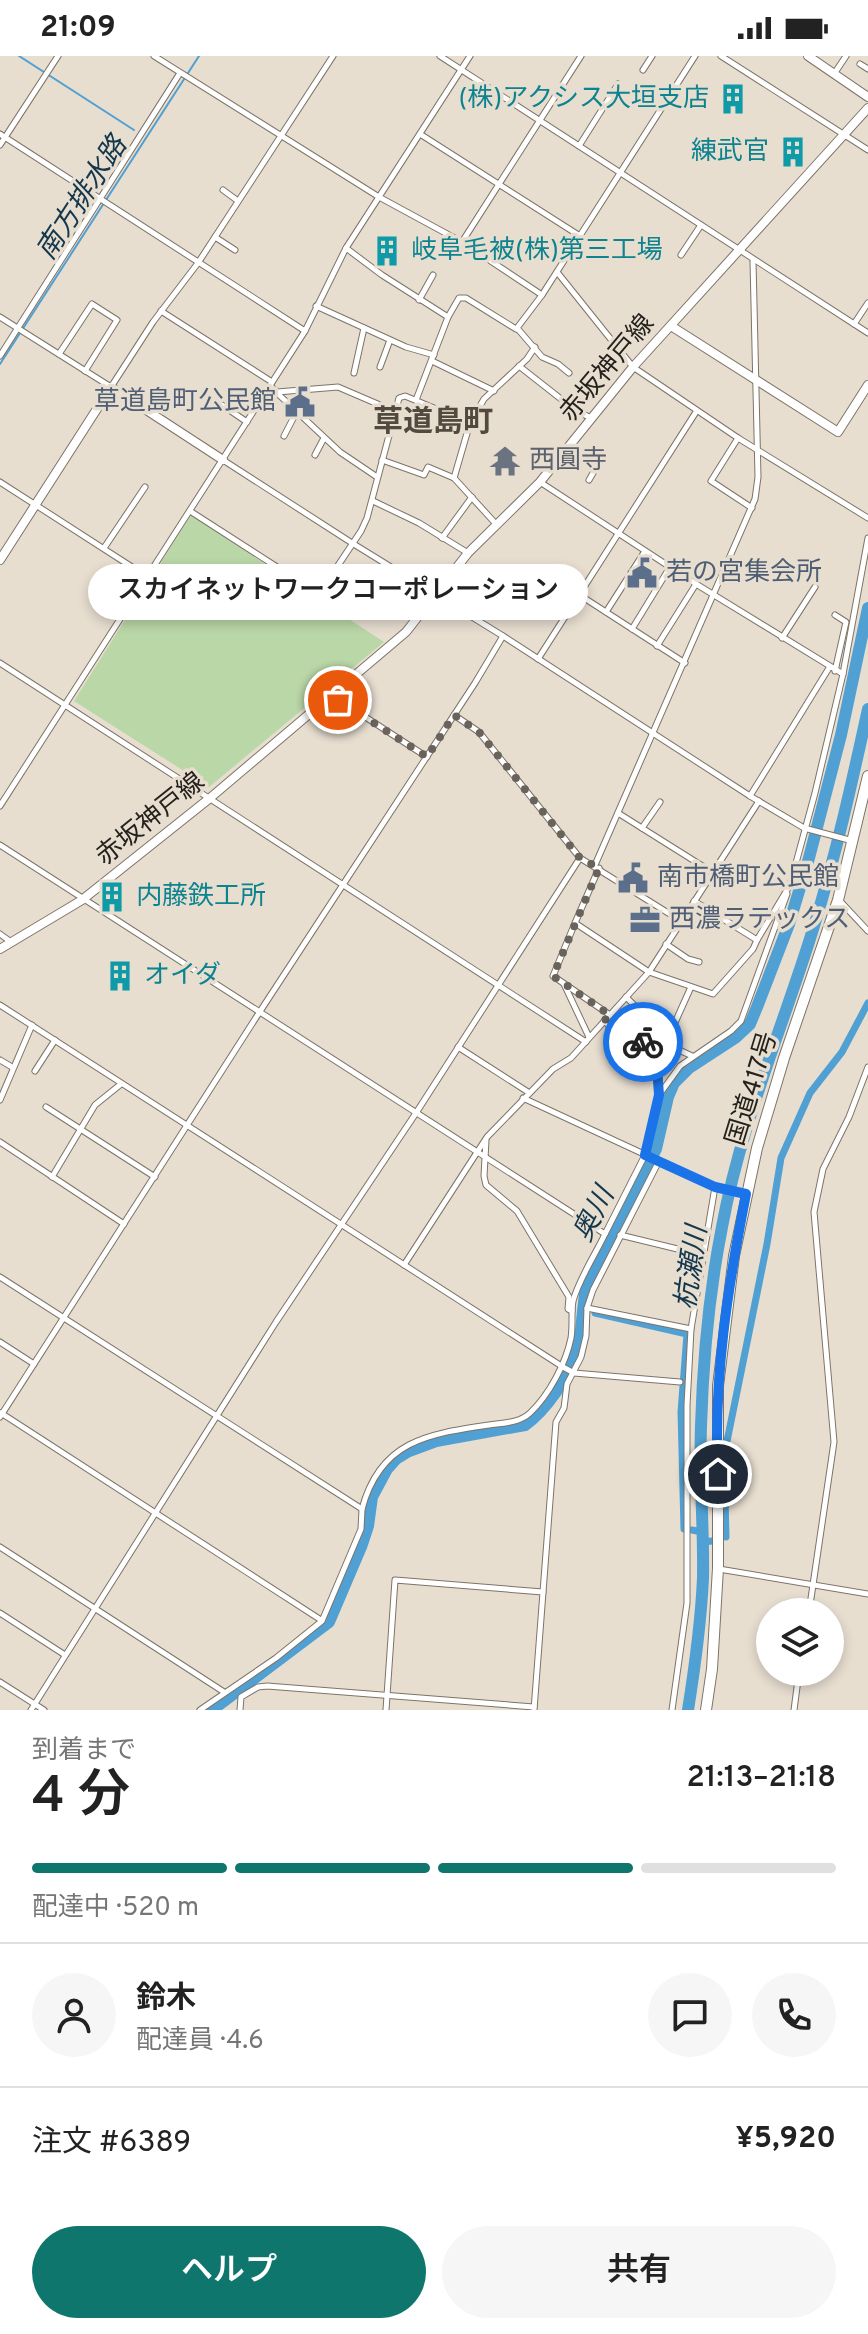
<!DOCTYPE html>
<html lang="ja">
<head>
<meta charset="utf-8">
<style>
	:root { --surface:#fff; --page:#f6f6f6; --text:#222; --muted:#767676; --line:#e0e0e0; --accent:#0f766e }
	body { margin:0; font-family:Overpass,"Noto Sans JP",sans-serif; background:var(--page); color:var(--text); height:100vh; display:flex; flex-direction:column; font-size:30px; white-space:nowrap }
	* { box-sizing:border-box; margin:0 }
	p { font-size:26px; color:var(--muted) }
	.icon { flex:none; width:44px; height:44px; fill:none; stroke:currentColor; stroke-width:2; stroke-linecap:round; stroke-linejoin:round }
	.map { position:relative; height:1654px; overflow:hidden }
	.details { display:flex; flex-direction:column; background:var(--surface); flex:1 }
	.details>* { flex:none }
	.fabs { position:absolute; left:756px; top:1542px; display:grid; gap:16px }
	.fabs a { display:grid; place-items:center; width:88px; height:88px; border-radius:50%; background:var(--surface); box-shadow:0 4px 12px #0003; font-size:40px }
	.pin { position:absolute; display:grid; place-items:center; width:68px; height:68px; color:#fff; margin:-34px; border:4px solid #fff; border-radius:50%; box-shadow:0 2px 8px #0007 }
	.courier { position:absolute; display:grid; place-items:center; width:80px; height:80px; margin:-40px; border:6px solid #1a73e8; border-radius:50%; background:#fff; color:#222; box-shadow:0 2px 10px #0007 }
	.bubble { position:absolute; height:56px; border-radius:28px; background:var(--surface); box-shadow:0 4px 12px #0003; font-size:26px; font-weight:600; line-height:56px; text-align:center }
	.summary em { font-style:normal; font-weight:600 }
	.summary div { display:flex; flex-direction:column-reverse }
	.summary { display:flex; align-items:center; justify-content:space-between; height:136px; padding:0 32px }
	h1 { font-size:52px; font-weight:600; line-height:60px }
	.bar { display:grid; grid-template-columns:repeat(4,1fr); gap:12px 8px; align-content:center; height:96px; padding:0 32px }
	.bar i { height:10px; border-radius:6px; background:var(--line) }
	.bar .on { background:var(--accent) }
	.bar p { grid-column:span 4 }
	.line { display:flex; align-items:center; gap:20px; padding:0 32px; border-top:2px solid var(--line) }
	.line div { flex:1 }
	.round { display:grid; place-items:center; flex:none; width:84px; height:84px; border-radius:42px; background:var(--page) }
	.action { display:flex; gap:16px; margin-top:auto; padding:16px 32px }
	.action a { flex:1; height:92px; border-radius:48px; background:var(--accent); color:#fff; font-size:32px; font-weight:600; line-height:92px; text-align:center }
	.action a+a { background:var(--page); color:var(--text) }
	.status { display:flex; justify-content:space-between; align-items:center; height:56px; padding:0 40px; background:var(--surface); direction:ltr }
	.status svg { height:22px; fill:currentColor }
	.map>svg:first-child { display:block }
	.green { fill:#bad7a7 }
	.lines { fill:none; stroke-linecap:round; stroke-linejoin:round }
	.stream { stroke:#50a0d3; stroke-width:2 }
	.canal { stroke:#50a0d3; stroke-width:7 }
	.river { stroke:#50a0d3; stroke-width:12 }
	.street-casing { stroke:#7d7468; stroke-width:7 }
	.secondary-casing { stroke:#7d7468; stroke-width:10 }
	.highway-casing { stroke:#7d7468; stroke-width:12 }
	.street { stroke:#fff; stroke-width:5 }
	.secondary { stroke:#fff; stroke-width:8 }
	.highway { stroke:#fff; stroke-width:10 }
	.done { stroke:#69635c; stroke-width:8; stroke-dasharray:0 14.4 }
	.route { stroke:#1a73e8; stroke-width:10 }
	.labels { text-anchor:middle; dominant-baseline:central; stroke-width:7; stroke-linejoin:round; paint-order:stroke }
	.culture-label { font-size:26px; fill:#0d838f; stroke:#e7ded0; text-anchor:start }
	.street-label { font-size:26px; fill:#25211d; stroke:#e7ded0 }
	.service-label { font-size:26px; fill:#4e5e75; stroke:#e7ded0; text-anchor:start }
	.worship-label { font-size:26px; fill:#5b616d; stroke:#e7ded0; text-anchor:start }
	.water-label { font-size:28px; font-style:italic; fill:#14374c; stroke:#e7ded0 }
	.quarter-label { font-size:30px; font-weight:bold; fill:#524a3f; stroke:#e7ded0 }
</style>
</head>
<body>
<div class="status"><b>21:09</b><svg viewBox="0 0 49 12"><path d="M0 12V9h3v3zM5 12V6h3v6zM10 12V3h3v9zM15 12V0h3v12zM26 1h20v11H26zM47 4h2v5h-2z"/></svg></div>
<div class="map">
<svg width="868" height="1654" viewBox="0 0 868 1654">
	<rect width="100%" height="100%" fill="#e7ded0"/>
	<path class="green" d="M191,459L384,586L209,731L74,645Z"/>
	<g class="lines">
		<g class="stream">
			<path d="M19,0L134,74"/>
			<path d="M0,308L199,0"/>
		</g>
		<g class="canal">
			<path d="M595,1257L687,1278L681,1356L684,1473"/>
			<path d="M692,1474L702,1476"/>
			<path d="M726,1481L724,1400L767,1188L781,1102L810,1037L842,996L868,947"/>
			<path d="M703,1486L712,1485"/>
		</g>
		<g class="river">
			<path d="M212,1654L329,1566L361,1491L368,1470L372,1441L387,1413L396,1403L409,1395L436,1385L525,1369C546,1354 567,1323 576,1298C584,1274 581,1249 588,1224L656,1093L668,1041L674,1027L689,1012L735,982L750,968L757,951L789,868L809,802L841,679L868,552"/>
			<path d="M688,1654C695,1610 701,1566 703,1522C704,1471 699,1421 701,1370C703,1303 709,1237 722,1171C741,1067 783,971 814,870C836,799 852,726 868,653"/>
		</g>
		<g class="street-casing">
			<g id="street">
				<path d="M154,0L379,141L462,186L581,0"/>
				<path d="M440,0L868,277"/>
				<path d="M721,0L868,94"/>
				<path d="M860,8L868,13"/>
				<path d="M643,14L652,0"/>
				<path d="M834,18L846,0"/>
				<path d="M0,78L305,275"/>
				<path d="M420,78L580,180"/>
				<path d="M0,89L58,0"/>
				<path d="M579,90L618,28"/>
				<path d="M223,134L238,145"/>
				<path d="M215,181L235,194"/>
				<path d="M462,186L542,239"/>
				<path d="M346,192L382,219L448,261"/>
				<path d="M681,199L701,169"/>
				<path d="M557,216L633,311L738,382L868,462"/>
				<path d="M419,244L433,219"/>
				<path d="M316,250L406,291L434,299"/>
				<path d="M161,255L272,326"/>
				<path d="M0,261L111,331L153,266L198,207L333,0"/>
				<path d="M854,268L868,247"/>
				<path d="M59,298L92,248L117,264L85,315"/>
				<path d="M0,300L180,17"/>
				<path d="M432,305L494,335"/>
				<path d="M519,310L575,354L591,362"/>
				<path d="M380,311L390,284"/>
				<path d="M354,317L364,272"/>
				<path d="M569,317L558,308L542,301L517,272L542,239L695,0"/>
				<path d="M270,330L277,336L338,331L394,355"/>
				<path d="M277,337L340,396L377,421"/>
				<path d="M416,344L448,261L459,242H466L516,273"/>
				<path d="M222,349L247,366"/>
				<path d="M284,380L297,355"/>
				<path d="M738,382L711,425L752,452"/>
				<path d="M569,391L585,403L596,406L597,410L589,424"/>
				<path d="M315,399L324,382"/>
				<path d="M223,404L352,487L503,580L750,740L804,772L853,785"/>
				<path d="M382,404L424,419L428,411L454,422"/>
				<path d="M0,426L146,520"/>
				<path d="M540,426L696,528L843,618"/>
				<path d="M373,445L419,467L468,497"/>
				<path d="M190,455L319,538L361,475L367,462L399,342L405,340L470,367"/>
				<path d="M496,468L454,422L470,367L484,343L527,303L535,291"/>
				<path d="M442,482L472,441"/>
				<path d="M104,492L145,431"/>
				<path d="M578,538L685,607"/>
				<path d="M606,556L645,495"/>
				<path d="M632,573L670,511"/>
				<path d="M782,582L815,531"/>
				<path d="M657,590L696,528"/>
				<path d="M538,603L696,356"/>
				<path d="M0,607L586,986"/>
				<path d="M835,615L846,566L835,559"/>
				<path d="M333,640L427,701"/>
				<path d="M454,659L479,676L580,802L681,865"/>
				<path d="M750,740L829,612"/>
				<path d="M0,750L305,275L346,192L470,0"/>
				<path d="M618,757L712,816"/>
				<path d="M642,772L660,746"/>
				<path d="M0,789L605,1178C595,1199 579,1223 573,1245C571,1257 573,1270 571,1282C566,1307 549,1339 530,1357C519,1367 503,1367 489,1369C427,1378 380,1385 362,1453"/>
				<path d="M595,809L755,443L758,421L753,205"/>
				<path d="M599,812L575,867L649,916L713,938L753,893L757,884"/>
				<path d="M839,844L868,875"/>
				<path d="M694,845L757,884L790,829L815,737L843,618L868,482"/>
				<path d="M575,867L553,920L610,959"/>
				<path d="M0,878L11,886"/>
				<path d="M666,888L688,903L699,906"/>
				<path d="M564,928L589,981"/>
				<path d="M626,941L645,960"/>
				<path d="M0,949L563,1311L574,1317L680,1326"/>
				<path d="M604,965L623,982L649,986L659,991"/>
				<path d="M458,991L528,1036"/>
				<path d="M664,991L691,931"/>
				<path d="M692,1000L675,992L659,991L656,997L659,1039L680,1010L731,975L741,965L787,838"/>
				<path d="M0,1004L12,1011"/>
				<path d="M35,1015L55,984"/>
				<path d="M523,1042L715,1131L745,1138"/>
				<path d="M0,1044L32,969"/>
				<path d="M46,1051L155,1121"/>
				<path d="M486,1084L484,1120L486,1129L517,1155L569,1241L568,1253L572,1255"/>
				<path d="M0,1086L124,1168"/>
				<path d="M52,1121L95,1049L121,1028"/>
				<path d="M605,1178L645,1099L659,1039"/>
				<path d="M620,1179L694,1197"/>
				<path d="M404,1209L487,1081L553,1013L571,1002L649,916L759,745"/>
				<path d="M0,1221L362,1453L361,1473L322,1565L276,1602L200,1654"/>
				<path d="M587,1252L691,1273"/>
				<path d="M0,1286L34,1308"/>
				<path d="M1,1357L321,1564"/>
				<path d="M0,1361L257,960L475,627L503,580"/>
				<path d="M0,1491L224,1636"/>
				<path d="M719,1513L868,1538"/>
				<path d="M809,1556L834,1386L814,1156L823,1113L849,1061L868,1011"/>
				<path d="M0,1557L65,1599"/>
				<path d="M0,1626L44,1654"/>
				<path d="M31,1654L276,1266L416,1057L580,802"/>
				<path d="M240,1654L241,1641L258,1631L267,1630L534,1651"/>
				<path d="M386,1654L395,1524L543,1536"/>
				<path d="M534,1654L556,1366L564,1352L567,1328L581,1301L586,1280L587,1252L593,1234L659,1105"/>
				<path d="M672,1654L687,1547V1349L691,1273L715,1131"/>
				<path d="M794,1654L799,1616"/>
			</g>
		</g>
		<g class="secondary-casing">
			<g id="secondary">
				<path d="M808,0L868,41"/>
				<path d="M671,270L838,376L868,329"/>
				<path d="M0,504L111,331L223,404"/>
				<path d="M0,893L82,844L210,742L406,576L468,497L540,426L633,311L868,52"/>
			</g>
		</g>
		<g class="highway-casing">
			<path id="highway" d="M706,1654L712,1613L718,1512V1330L734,1200L757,1092L784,1002L838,844L868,720"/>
		</g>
		<use href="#street" class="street"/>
		<use href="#secondary" class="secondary"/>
		<use href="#highway" class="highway"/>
	</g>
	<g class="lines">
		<path class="done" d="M338,644L427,701L454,659L479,676L580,802L599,812L553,920L610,959L604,965L623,982L643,986"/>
		<path class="route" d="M643,986L659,991L656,997L659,1039L645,1099L715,1131L746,1138C728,1230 713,1323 718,1418"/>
	</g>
	<defs>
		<g id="building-bare" transform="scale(2.4)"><path d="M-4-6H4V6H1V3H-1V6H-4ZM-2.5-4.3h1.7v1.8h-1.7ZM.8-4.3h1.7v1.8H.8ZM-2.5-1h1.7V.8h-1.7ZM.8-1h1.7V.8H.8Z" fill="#0f9aa8" stroke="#e7ded0" stroke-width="2.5" paint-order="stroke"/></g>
		<g id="civic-bare" transform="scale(2.4)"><path d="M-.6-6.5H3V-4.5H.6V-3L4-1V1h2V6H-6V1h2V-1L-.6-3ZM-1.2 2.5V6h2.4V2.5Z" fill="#5c6f8a" stroke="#e7ded0" stroke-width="2.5" paint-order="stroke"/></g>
		<g id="temple-bare" transform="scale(2.4)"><path d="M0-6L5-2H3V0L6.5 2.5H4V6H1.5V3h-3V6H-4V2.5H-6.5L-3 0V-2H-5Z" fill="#6b7280" stroke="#e7ded0" stroke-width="2.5" paint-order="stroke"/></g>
		<g id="office-bare" transform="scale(2.4)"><path d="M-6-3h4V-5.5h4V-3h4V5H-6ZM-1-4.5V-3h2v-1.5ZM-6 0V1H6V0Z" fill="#5c6f8a" stroke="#e7ded0" stroke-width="2.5" paint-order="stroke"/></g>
	</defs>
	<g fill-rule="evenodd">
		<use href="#building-bare" x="733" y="43"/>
		<use href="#building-bare" x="793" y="96"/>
		<use href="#building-bare" x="387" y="195"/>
		<use href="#civic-bare" x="300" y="346"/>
		<use href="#temple-bare" x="505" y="405"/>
		<use href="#civic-bare" x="642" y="517"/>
		<use href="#civic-bare" x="633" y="822"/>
		<use href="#building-bare" x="112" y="841"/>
		<use href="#office-bare" x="645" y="864"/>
		<use href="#building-bare" x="120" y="920"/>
	</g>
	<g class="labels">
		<g class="culture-label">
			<text x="709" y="43" text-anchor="end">(株)アクシス大垣支店</text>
			<text x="769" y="96" text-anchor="end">練武官</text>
			<text x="411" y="195">岐阜毛被(株)第三工場</text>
			<text x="136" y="841">内藤鉄工所</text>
			<text x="144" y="920">オイダ</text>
		</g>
		<g class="street-label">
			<text transform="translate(608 313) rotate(-50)">赤坂神戸線</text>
			<text transform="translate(151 764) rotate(-39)">赤坂神戸線</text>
			<text transform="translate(753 1033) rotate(-73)">国道417号</text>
		</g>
		<g class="service-label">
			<text x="276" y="346" text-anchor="end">草道島町公民館</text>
			<text x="666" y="517">若の宮集会所</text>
			<text x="657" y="822">南市橋町公民館</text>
			<text x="669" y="864">西濃ラテックス</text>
		</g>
		<g class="worship-label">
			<text x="529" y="405">西圓寺</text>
		</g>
		<g class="water-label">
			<text transform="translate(83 143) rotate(-57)">南方排水路</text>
			<text transform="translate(595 1159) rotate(-63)">奥川</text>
			<text transform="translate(693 1212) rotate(-82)">杭瀬川</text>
		</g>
		<g class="quarter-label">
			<text x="433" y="367">草道島町</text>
		</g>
	</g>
</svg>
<div class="fabs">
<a><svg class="icon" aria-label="layers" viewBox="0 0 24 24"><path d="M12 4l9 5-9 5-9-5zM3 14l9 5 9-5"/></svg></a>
</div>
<div class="pin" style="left:338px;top:644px;background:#ea580c"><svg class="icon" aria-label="bag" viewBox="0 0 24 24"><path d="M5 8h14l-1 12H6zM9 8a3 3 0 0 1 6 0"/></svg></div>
<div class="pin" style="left:718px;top:1418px;background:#1f2937"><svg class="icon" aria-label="home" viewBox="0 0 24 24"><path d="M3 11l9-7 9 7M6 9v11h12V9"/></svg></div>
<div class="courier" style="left:643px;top:986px"><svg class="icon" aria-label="bike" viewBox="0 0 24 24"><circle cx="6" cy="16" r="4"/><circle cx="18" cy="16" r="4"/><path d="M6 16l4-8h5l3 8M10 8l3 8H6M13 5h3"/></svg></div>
<div class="bubble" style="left:88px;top:508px;width:500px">スカイネットワークコーポレーション</div>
</div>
<section class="details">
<div class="summary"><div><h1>4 分</h1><p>到着まで</p></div><em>21:13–21:18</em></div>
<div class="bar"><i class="on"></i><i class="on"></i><i class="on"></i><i></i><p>配達中 · 520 m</p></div>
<div class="line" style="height:144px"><a class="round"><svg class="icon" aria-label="person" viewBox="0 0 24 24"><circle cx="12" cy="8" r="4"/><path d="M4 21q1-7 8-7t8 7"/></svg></a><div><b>鈴木</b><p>配達員 · 4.6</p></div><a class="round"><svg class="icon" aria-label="chat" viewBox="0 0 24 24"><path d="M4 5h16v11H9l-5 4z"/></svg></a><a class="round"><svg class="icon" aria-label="phone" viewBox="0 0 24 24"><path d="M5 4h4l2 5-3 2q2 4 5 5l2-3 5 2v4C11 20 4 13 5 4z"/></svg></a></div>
<div class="line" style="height:104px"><div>注文 #6389</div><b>¥5,920</b></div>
<div class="action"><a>ヘルプ</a><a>共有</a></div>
</section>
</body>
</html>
